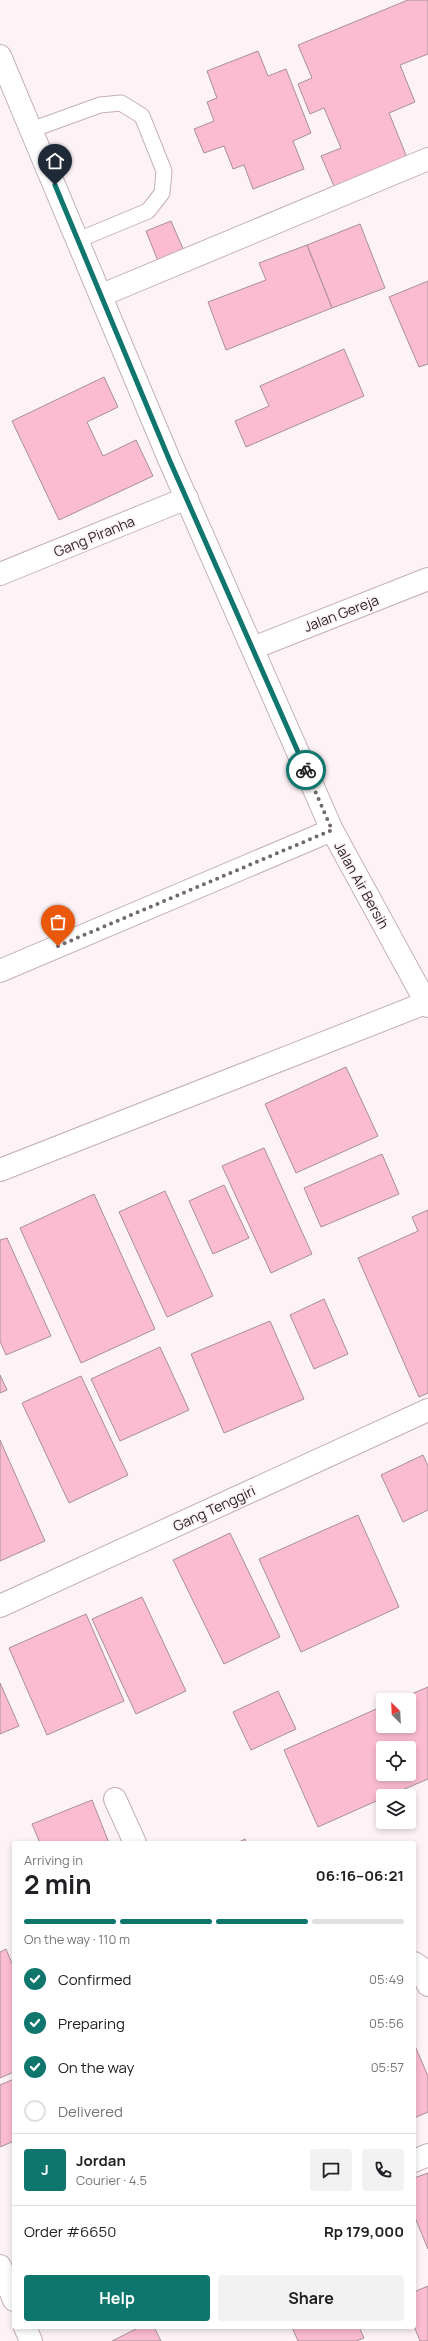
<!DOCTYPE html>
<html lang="en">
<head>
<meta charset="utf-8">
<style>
	:root { --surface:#fff; --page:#f2f2f2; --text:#202124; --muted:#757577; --line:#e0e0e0; --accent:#0f766e }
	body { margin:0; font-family:Manrope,sans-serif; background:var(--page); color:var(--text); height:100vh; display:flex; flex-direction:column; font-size:15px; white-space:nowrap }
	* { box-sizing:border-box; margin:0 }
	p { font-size:13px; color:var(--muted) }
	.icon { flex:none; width:22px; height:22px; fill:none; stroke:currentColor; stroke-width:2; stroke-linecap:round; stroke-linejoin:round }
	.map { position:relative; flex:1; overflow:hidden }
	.panel { position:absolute; left:12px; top:1841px; width:404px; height:488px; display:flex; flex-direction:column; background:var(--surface); border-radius:4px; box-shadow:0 2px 6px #0003 }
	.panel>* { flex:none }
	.needle { width:26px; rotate:336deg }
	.tools { position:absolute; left:376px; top:1693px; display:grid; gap:8px }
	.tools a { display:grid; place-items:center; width:40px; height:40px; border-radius:4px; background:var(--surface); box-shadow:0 2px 6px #0003; font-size:20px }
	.pin { position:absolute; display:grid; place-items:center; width:34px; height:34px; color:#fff; margin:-41px -17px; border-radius:50% 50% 50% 0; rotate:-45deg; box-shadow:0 0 4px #0007 }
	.pin .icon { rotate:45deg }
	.courier { position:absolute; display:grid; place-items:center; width:40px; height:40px; margin:-20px; border:3px solid #0f766e; border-radius:50%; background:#fff; color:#222; box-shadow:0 1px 5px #0007 }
	.summary em { font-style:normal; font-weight:700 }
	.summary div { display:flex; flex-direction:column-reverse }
	.summary { display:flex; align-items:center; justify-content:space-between; height:68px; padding:0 12px }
	h1 { font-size:26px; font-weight:700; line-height:30px }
	.bar { display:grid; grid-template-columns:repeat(4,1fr); gap:6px 4px; align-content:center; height:48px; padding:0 12px }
	.bar i { height:5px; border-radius:3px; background:var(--line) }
	.bar .on { background:var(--accent) }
	.bar p { grid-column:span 4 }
	.line { display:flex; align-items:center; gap:10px; padding:0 12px; border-top:1px solid var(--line) }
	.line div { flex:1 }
	.round { display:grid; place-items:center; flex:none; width:42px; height:42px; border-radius:4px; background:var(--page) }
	ol { padding:0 12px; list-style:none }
	li { display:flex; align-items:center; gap:12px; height:44px }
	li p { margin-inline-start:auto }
	li .icon { padding:4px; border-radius:50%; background:var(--accent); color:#fff; stroke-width:4 }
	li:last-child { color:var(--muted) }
	li i { width:22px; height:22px; border:2px solid var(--line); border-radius:50% }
	.action { display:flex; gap:8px; margin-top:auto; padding:8px 12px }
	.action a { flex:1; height:46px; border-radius:4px; background:var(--accent); color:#fff; font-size:16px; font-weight:700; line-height:46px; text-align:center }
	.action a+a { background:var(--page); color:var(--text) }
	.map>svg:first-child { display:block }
	.building { fill:#fbbcd1; stroke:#a69096; fill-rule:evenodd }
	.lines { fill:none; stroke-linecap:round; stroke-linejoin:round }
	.lane-casing { stroke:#c6afb6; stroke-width:17 }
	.street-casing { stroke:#c6afb6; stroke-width:24 }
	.lane { stroke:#fff; stroke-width:15 }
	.street { stroke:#fff; stroke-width:22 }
	.done { stroke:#73696c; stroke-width:4; stroke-dasharray:0 7.2 }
	.route { stroke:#0f766e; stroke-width:5 }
	.labels { text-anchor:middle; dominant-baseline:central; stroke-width:3.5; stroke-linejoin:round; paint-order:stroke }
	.street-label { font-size:14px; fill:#281f22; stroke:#fdf3f6 }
</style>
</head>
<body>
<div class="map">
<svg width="428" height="2341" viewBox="0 0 428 2341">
	<rect width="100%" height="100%" fill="#fdf3f6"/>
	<g class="building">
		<path d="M408,0H428V54L400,65L415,102L389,113L410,165L353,179L334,186L321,156L341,148L324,108L310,114L298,84L312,78L298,45Z"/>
		<path d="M258,51L268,76L286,69L311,133L293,141L304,169L253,189L244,165L233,169L224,146L204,153L194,129L214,121L207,102L217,98L207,71Z"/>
		<path d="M171,221L184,251L158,261L146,231Z"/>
		<path d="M360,224L385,288L332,308L307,245Z"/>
		<path d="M307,245L332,308L226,350L208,302L266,280L259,263Z"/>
		<path d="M428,281V364L419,367L389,297Z"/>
		<path d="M344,349L364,396L246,447L235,421L269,406L260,386Z"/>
		<path d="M104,377L118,407L87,422L103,456L136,440L153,476L59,520L12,421Z"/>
		<path d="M346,1067L378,1136L296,1173L265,1104Z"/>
		<path d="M264,1148L312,1254L271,1273L222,1166Z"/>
		<path d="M382,1154L399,1194L321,1227L304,1188Z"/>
		<path d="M224,1185L249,1238L213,1254L189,1201Z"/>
		<path d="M165,1191L213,1296L167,1317L119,1212Z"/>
		<path d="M94,1194L155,1329L81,1363L20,1228Z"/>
		<path d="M428,1210V1393L419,1397L358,1258L418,1231L412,1217Z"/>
		<path d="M7,1238L51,1336L6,1355L0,1341V1240Z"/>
		<path d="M324,1299L348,1354L314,1369L290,1315Z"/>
		<path d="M270,1321L304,1399L224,1433L191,1354Z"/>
		<path d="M160,1347L189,1410L120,1441L91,1379Z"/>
		<path d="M0,1375L7,1390L0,1393Z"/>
		<path d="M81,1376L128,1475L69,1503L22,1403Z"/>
		<path d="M0,1440L45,1541L0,1561Z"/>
		<path d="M423,1455L428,1466V1510L403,1522L381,1475Z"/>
		<path d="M358,1515L399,1607L301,1652L259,1559Z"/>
		<path d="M230,1533L280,1637L224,1664L173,1560Z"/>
		<path d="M142,1597L186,1691L136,1714L92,1619Z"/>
		<path d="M86,1614L124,1701L47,1735L9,1648Z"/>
		<path d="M0,1683L19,1726L0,1734Z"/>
		<path d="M428,1687V1779L388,1796H383V1798L318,1827L284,1750L383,1706V1726H409V1700H397ZM383,1748H409V1774H383Z"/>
		<path d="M278,1691L296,1729L251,1750L233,1712Z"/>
		<path d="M92,1800L109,1843H40L32,1824Z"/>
		<path d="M245,1839L246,1843H237Z"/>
		<path d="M6,1949L14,1968V2072L0,2078V1952Z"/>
		<path d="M415,2046L428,2076V2112L414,2118Z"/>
		<path d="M14,2079V2141L0,2147V2085Z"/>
		<path d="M428,2173V2249L414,2215V2178Z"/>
		<path d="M428,2286V2341H420L414,2326V2292Z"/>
		<path d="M140,2327H154L161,2341H112Z"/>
		<path d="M292,2327H359L364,2338L356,2341H298Z"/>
	</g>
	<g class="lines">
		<g class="lane-casing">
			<path id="lane" d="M31,130L100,105L121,103L142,116L164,171L162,193L148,211L78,240"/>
		</g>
		<g class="street-casing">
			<g id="street">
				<path d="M0,56L169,459L332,830L428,1006"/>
				<path d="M102,295L428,159"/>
				<path d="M0,574L187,498"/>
				<path d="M253,648L428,579"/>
				<path d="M0,971L332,830"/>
				<path d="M0,1170L428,1002"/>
				<path d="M0,1606L428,1410"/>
				<path d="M115,1799L135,1843"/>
				<path d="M414,1963L420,1967L428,1985"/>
				<path d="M414,2161L428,2155"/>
				<path d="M0,2266L14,2300"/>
				<path d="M25,2327L31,2341"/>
			</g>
		</g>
		<use href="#lane" class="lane"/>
		<use href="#street" class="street"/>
	</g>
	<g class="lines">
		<path class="done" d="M58,946L332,830L306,770"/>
		<path class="route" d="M55,185L169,459L306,770"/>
	</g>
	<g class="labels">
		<g class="street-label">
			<text transform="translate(94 536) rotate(-22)">Gang Piranha</text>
			<text transform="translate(341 613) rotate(-21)">Jalan Gereja</text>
			<text transform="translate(362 885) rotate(61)">Jalan Air Bersih</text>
			<text transform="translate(214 1508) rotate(-25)">Gang Tenggiri</text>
		</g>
	</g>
</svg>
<div class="tools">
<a><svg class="needle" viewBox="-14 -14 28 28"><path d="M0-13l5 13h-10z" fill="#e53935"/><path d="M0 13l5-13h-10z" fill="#757577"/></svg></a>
<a><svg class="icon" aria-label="locate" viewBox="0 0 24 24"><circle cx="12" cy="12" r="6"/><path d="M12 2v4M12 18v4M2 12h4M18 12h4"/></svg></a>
<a><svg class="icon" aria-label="layers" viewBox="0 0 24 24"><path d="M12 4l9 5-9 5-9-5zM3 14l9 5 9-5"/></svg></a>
</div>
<div class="pin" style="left:58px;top:946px;background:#ea580c"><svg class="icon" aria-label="bag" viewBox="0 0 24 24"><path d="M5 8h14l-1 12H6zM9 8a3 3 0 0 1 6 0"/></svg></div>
<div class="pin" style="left:55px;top:185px;background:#1f2937"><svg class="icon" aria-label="home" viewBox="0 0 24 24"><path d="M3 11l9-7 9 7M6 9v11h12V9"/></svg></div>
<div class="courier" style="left:306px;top:770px"><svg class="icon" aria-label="bike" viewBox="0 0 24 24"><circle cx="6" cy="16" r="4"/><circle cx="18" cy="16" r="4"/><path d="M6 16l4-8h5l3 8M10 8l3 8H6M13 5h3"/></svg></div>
<section class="panel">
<div class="summary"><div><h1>2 min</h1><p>Arriving in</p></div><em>06:16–06:21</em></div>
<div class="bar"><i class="on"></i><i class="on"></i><i class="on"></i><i></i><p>On the way · 110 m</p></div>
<ol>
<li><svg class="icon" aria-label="check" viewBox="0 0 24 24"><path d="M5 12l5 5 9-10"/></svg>Confirmed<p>05:49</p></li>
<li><svg class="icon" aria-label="check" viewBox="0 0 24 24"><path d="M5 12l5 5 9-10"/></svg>Preparing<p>05:56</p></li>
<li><svg class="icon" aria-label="check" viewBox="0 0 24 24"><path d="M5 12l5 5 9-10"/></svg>On the way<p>05:57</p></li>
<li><i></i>Delivered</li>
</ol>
<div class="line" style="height:72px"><b class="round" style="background:var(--accent);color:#fff">J</b><div><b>Jordan</b><p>Courier · 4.5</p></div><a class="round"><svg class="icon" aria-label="chat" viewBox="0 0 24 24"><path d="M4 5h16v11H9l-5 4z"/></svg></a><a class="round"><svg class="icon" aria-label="phone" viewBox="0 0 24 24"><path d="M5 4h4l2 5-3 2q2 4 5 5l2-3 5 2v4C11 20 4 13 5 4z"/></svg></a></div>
<div class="line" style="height:52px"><div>Order #6650</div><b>Rp 179,000</b></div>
<div class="action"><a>Help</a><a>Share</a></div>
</section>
</div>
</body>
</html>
